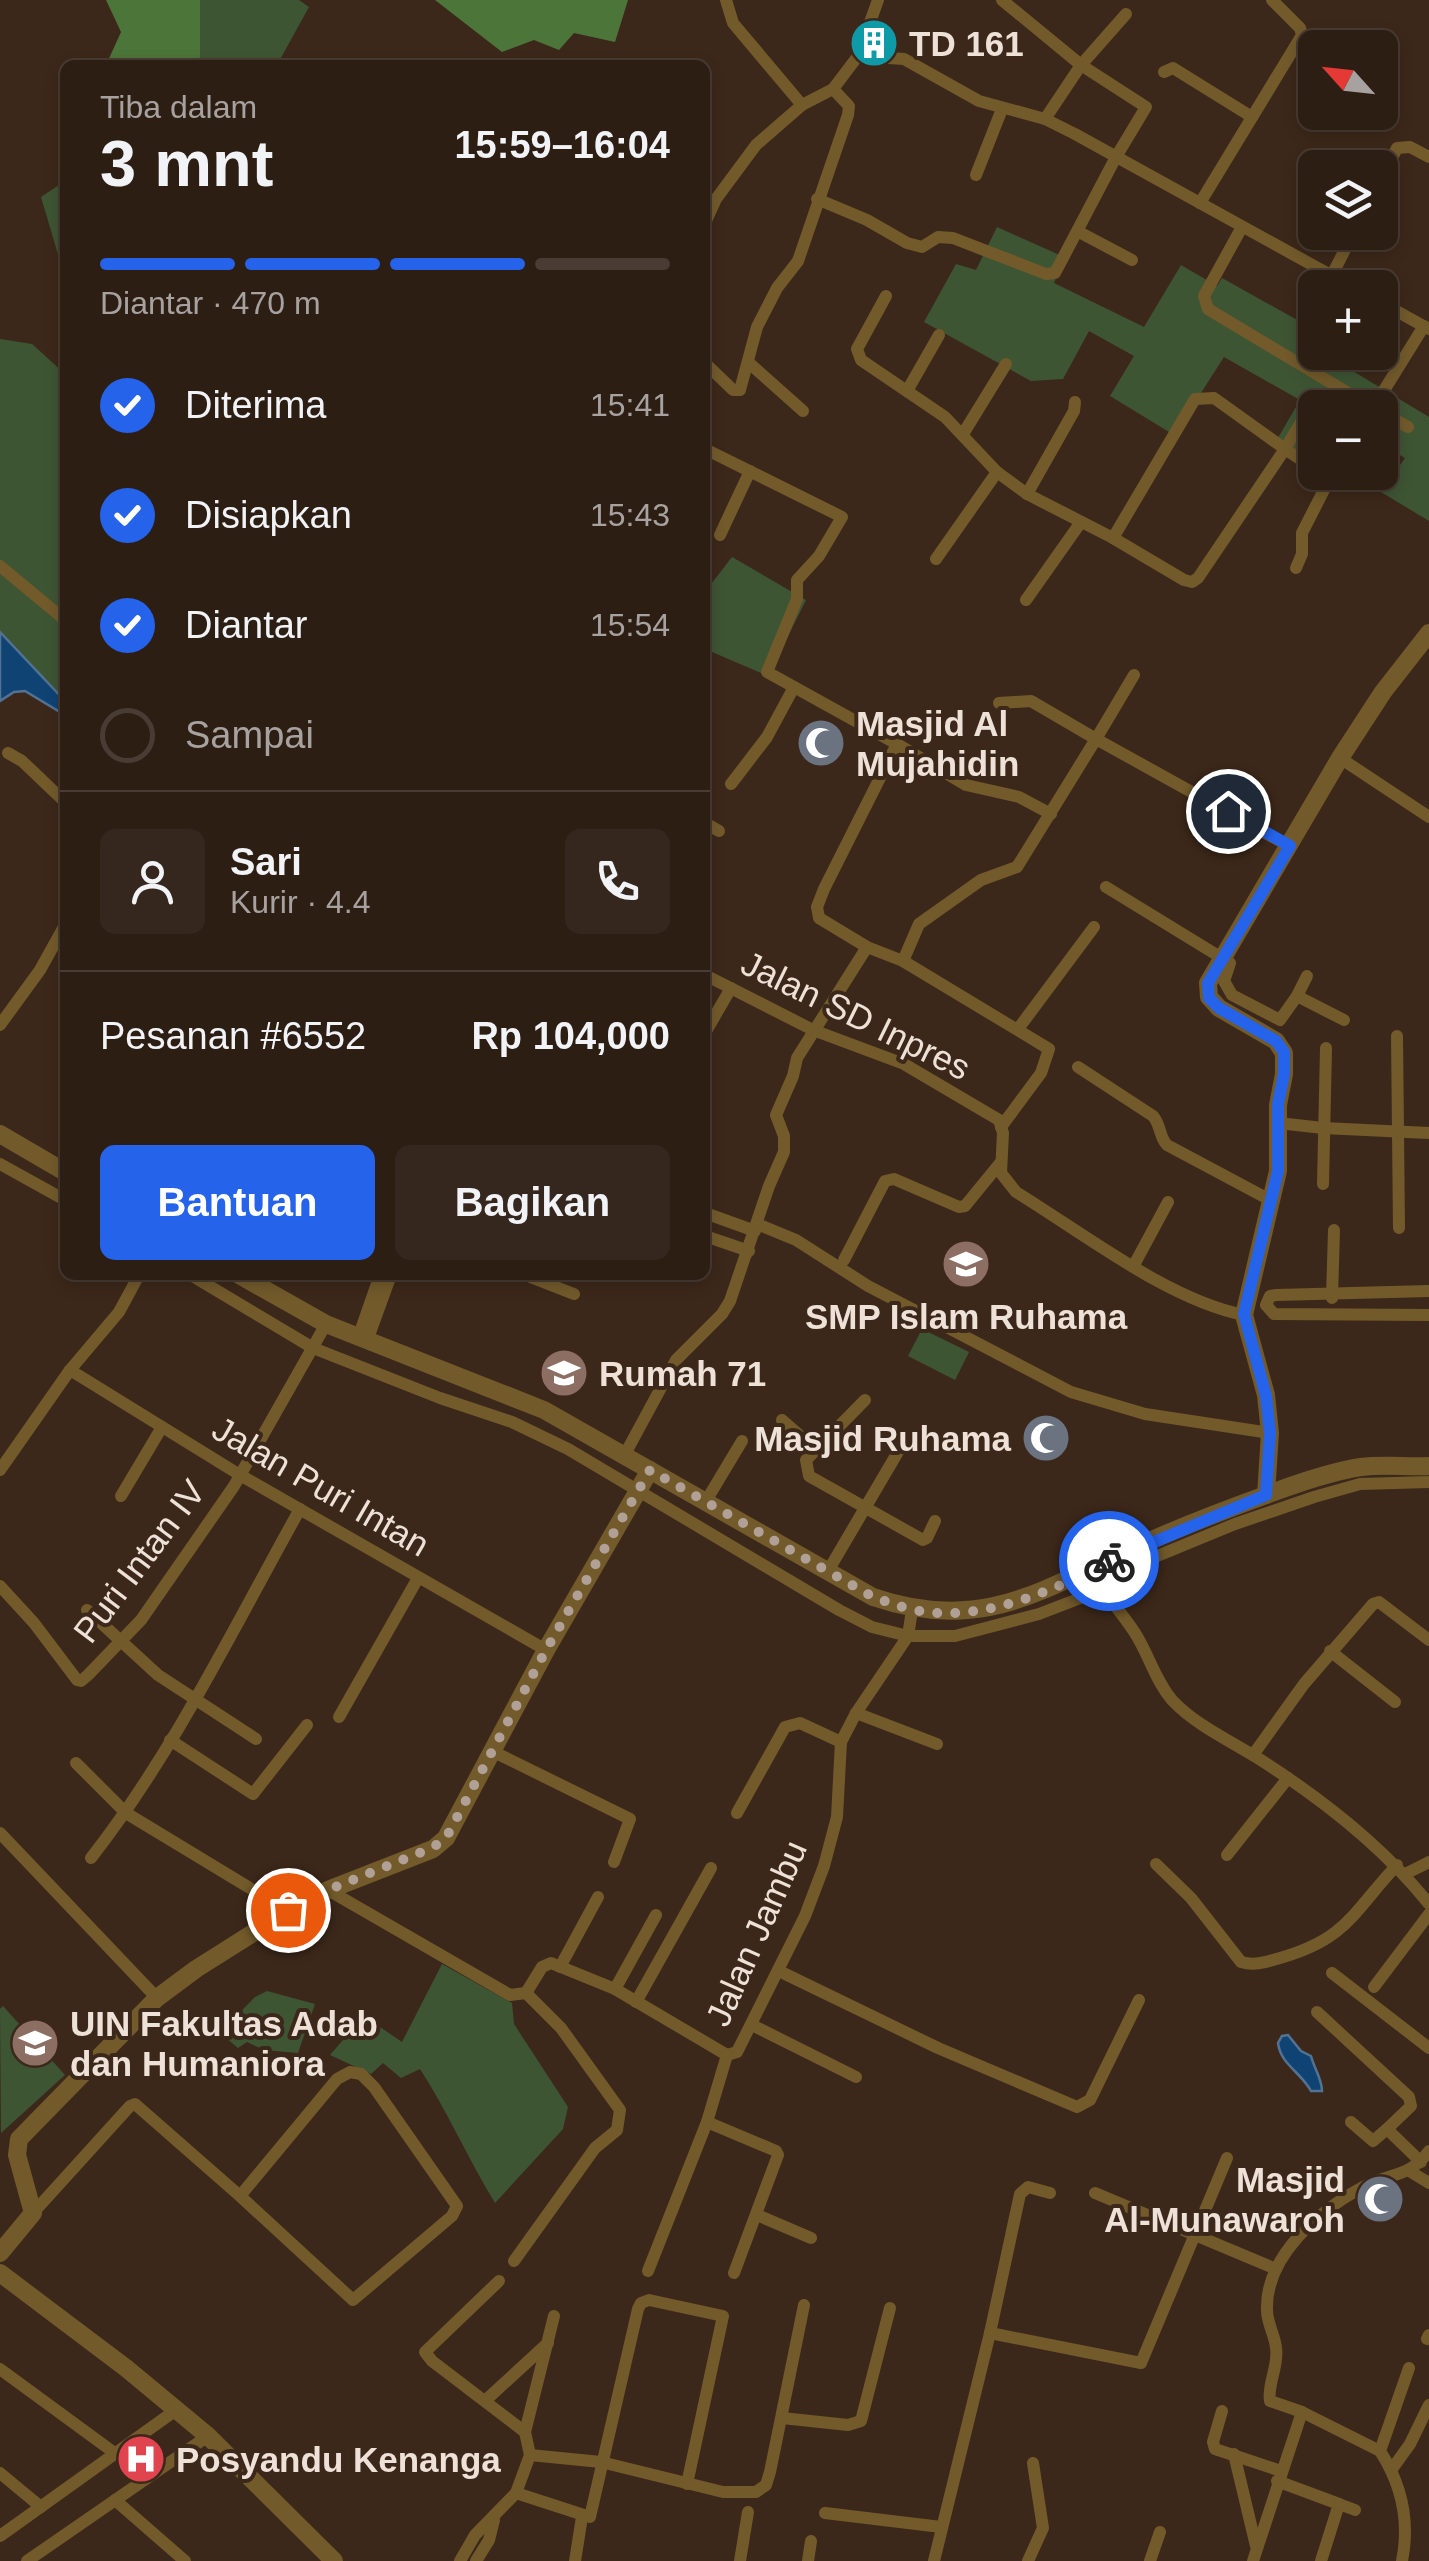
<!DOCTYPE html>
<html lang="id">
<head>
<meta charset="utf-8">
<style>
	:root { --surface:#2d1e14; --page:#35271d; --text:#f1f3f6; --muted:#a7a2a0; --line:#483c34; --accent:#2563eb }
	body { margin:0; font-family:Arial,sans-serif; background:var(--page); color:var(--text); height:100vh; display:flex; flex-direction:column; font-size:38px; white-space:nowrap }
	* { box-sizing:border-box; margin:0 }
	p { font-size:32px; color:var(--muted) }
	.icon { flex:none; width:55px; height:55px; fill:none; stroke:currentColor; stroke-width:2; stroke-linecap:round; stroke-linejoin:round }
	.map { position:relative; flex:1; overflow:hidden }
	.panel { position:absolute; left:60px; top:60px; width:650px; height:1220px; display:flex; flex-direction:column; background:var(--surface); border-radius:15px; box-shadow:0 5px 15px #0003,0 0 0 2px var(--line) }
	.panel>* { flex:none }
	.needle { width:65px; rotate:297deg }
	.controls { position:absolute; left:1298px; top:30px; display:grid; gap:20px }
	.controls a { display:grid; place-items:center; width:100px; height:100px; border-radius:15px; background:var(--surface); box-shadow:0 5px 15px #0003,0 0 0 2px var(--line); font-size:50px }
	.pin { position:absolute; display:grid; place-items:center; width:85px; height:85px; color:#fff; margin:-42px; border:5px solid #fff; border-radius:50%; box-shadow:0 2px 10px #0007 }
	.courier { position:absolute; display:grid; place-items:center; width:100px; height:100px; margin:-50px; border:8px solid #2563eb; border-radius:50%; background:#fff; color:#222; box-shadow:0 2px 12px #0007 }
	.head em { font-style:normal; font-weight:600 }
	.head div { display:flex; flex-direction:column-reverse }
	.head { display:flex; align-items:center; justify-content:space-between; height:170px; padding:0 40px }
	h1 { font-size:65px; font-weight:600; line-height:75px }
	.bar { display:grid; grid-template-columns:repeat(4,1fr); gap:15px 10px; align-content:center; height:120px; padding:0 40px }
	.bar i { height:12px; border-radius:8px; background:var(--line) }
	.bar .on { background:var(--accent) }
	.bar p { grid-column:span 4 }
	.line { display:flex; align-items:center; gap:25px; padding:0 40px; border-top:2px solid var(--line) }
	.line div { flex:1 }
	.round { display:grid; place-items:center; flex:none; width:105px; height:105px; border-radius:15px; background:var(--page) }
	ol { padding:0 40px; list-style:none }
	li { display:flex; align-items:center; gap:30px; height:110px }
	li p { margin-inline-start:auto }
	li .icon { padding:10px; border-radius:50%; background:var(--accent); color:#fff; stroke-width:4 }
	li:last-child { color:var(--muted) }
	li i { width:55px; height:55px; border:5px solid var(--line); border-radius:50% }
	.action { display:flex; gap:20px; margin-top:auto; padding:20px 40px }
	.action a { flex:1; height:115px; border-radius:15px; background:var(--accent); color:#fff; font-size:40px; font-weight:600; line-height:115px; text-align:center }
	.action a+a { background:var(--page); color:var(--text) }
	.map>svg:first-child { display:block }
	.green { fill:#3e5534 }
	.forest { fill:#4c7539 }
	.water { fill:#0f4374; stroke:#527292; stroke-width:2.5 }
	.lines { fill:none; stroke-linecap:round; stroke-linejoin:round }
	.minor { stroke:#725a2b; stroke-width:12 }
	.tertiary { stroke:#725a2b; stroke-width:18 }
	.done { stroke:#b0a096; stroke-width:10; stroke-dasharray:0 18 }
	.route { stroke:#2563eb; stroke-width:12 }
	.labels { text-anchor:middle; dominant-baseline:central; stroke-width:8; stroke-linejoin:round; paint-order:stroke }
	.poi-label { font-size:35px; font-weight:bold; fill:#eee1d8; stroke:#3c281a; text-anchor:start }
	.street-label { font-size:35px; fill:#eee1d8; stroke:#3c281a }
</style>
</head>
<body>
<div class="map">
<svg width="1429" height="2561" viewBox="0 0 1429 2561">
	<rect width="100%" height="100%" fill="#3c281a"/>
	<g class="green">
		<path d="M200,0H299L309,7L277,65H196L200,57Z"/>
		<path d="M65,181V278L41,197Z"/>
		<path d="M997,227L1064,257L1054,283L1144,327L1181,265L1217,286L1222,278L1315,330V352L1329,353L1328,356L1429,417V521L1381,492L1405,458L1380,444V408H1315V466L1275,443L1300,400L1224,357L1174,435L1110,396L1134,356L1089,331L1063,379L1031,381L924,322L956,264L976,270Z"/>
		<path d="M0,339L32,344L65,374V701L0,632Z"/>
		<path d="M732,557L806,600L768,676L705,649V592Z"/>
		<path d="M922,1329L969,1352L955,1380L908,1356Z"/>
		<path d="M442,1964L512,2003L514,2024L568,2107L563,2129L495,2203C468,2159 448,2112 420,2069L401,2078L383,2063L371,2074L330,2055L364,2016L402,2042Z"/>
		<path d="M267,1991L315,2004L298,2053L264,2050L247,2042L238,2048L220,2033L255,1997Z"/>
		<path d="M3,2006L65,2075L1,2133L0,2009Z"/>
	</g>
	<g class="forest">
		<path d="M106,0H200V57L196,65H106L121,32Z"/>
		<path d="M435,0H628L615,42L574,33L559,50L534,40L502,52Z"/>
	</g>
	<g class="water">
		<path d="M0,632L65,701V715L25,691L14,692L0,701Z"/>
		<path d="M1288,2035L1301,2051L1311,2056C1314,2068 1322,2079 1322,2091H1311C1300,2071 1281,2065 1278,2043L1282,2036Z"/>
	</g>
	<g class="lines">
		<g class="minor">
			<path d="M726,0L733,23L802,105"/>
			<path d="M1002,0L1081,65L1045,119"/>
			<path d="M858,56L878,0"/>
			<path d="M1164,72L1173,68L1252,117"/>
			<path d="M976,175L1002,109"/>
			<path d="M1380,182L1397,148L1410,147L1429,157"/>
			<path d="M817,199L867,220L907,243L922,247L938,237L953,238L1046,274L1055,273L1116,157L1146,107L1081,65L1126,14"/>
			<path d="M1200,203L1302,35L1300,28L1272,0"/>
			<path d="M705,223L716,199L756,145L802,105L833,89L858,56L904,59L979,101L1045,119L1075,134L1354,288"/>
			<path d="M1242,227L1204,296L1208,309L1373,408"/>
			<path d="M1079,232L1132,260"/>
			<path d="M1332,275L1354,232"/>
			<path d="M886,296L857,349L861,360L945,417L997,472L1027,494L1113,538L1184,580L1192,582L1198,578L1285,449L1315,469"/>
			<path d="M1380,302L1429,329"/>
			<path d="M748,362L803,411"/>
			<path d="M705,363L733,390H740L757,327L777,288L798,261L848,115L849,106L833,89"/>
			<path d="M907,391L939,335"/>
			<path d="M1373,408L1424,326"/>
			<path d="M1380,411L1408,427"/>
			<path d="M963,434L1006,364"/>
			<path d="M705,449L842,517L819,556L797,580V599L767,672L897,744L824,889L817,907L819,918L867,947L903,961L919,924L981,880L1017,867L1096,739L1289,846"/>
			<path d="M1027,494L1074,411L1075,402"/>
			<path d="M720,535L750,471"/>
			<path d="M1113,538L1195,399L1214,398L1285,449L1301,422L1315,432"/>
			<path d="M936,559L997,472"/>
			<path d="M0,566L65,620"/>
			<path d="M1296,568L1302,554V533L1330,478"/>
			<path d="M1026,600L1081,522"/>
			<path d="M999,703L1031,701L1096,739L1134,675"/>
			<path d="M897,744L966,785L1019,797L1051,814"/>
			<path d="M8,753L22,761L65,802"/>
			<path d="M1340,758L1429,817"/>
			<path d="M731,784L767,737L794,687"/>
			<path d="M705,823L719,831"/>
			<path d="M1106,887L1230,963L1224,981L1232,995L1280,1020L1297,996L1344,1020"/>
			<path d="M903,961L1049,1049L1041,1073L1001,1127"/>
			<path d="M705,975L813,1030L904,1064L999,1120L1003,1133L1001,1173L1016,1192C1083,1233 1168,1300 1244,1315"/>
			<path d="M1297,996L1307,976"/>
			<path d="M0,1025L40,970L65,925"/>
			<path d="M1018,1029L1094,927"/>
			<path d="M705,1033L731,988"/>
			<path d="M1397,1036L1399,1228"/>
			<path d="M1078,1067L1153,1116C1161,1125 1159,1137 1167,1145L1272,1201"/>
			<path d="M1278,1123L1323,1128L1429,1133"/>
			<path d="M0,1164L65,1200"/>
			<path d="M1323,1184L1326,1048"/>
			<path d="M705,1213L755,1231"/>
			<path d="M757,1224L796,1240L868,1286L1071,1392L1145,1414L1270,1433"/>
			<path d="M705,1236L749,1251"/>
			<path d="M844,1260L885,1181L894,1179L959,1207L965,1206L1001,1162"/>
			<path d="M1134,1265L1168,1202"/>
			<path d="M191,1275L313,1348L440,1398L512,1422L568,1449L839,1610L872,1627L908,1636H955L1039,1614L1083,1597L1150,1559L1235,1524L1314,1497L1360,1484L1429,1482"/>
			<path d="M525,1275L574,1294"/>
			<path d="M1429,1291L1276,1295L1270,1296L1266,1305L1274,1314L1429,1315"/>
			<path d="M1332,1298L1334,1230"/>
			<path d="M358,1338L380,1275"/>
			<path d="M367,1341L391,1275"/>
			<path d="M70,1370L240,1475L546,1650"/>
			<path d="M865,1400L806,1460L809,1476L923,1540L927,1538L935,1521"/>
			<path d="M782,1420L815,1449"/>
			<path d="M624,1456L676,1360L722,1314L730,1301L769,1186L784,1152V1136L776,1115L793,1076L797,1058L867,947"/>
			<path d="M0,1470L70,1370L119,1312L139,1275"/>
			<path d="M121,1496L162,1427"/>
			<path d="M706,1501L742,1441"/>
			<path d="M1093,1569C1103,1594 1121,1611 1135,1633C1149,1655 1155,1680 1172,1700C1197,1727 1237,1744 1267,1764C1327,1803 1385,1849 1429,1904"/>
			<path d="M828,1571L905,1440"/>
			<path d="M0,1586L34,1623L77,1680L81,1681L88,1675L141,1620L234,1486L326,1324"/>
			<path d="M87,1610L158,1675L256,1739"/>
			<path d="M1330,1651L1395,1702"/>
			<path d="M856,1713L937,1744"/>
			<path d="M339,1717L418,1578"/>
			<path d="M170,1740L253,1794L307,1725"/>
			<path d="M494,1752L630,1819L614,1862"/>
			<path d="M1253,1755L1304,1684L1373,1604L1379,1602L1429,1640"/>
			<path d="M76,1763L126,1813L288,1911"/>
			<path d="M737,1813L785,1727L800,1723L841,1742"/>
			<path d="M0,1833L157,1998"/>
			<path d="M1227,1855L1288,1778"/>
			<path d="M91,1858C174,1752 234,1627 300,1509"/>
			<path d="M1156,1864L1191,1898L1241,1962C1255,1966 1266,1962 1280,1958C1347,1939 1353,1912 1397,1865"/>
			<path d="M1405,1874L1429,1862"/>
			<path d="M328,1890L510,1995L526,1993"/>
			<path d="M560,1967L598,1897"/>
			<path d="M779,1971L938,2048L1077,2107L1090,2100L1139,2000"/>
			<path d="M1332,1973L1429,2048"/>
			<path d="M1374,1987L1429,1914"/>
			<path d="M615,1989L656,1915"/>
			<path d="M526,1993L542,1967L551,1963L615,1989L727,2055"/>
			<path d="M636,2002L711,1868"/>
			<path d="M1317,2012L1409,2097L1411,2106L1387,2129L1421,2162"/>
			<path d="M752,2025L856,2077"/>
			<path d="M727,2055L737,2052L805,1916L824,1866L837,1817L841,1742L856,1713L908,1636L912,1610"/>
			<path d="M707,2122L776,2151L778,2155L734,2273"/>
			<path d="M1351,2122L1373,2141L1387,2129"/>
			<path d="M1411,2172L1429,2183"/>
			<path d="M1095,2193L1276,2269"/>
			<path d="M33,2213L130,2106L135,2104L240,2196L337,2079L350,2072L361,2074L374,2087L457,2206L452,2216L353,2300L240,2196"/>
			<path d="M757,2215L811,2238"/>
			<path d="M514,2261L595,2148L617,2130L620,2110L561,2028L526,1993"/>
			<path d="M648,2271L707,2122L727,2055"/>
			<path d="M499,2281L425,2352L432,2361L525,2432"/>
			<path d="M554,2316L525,2432L530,2455L601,2462L723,2492H756L766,2485L770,2472L804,2305"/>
			<path d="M990,2333L1141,2363L1227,2158"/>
			<path d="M1427,2339L1429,2335"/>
			<path d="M0,2369L116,2454"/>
			<path d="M486,2400L548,2343"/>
			<path d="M1222,2411L1213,2442L1215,2449L1281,2471"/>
			<path d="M782,2418L848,2425L861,2421L890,2308"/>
			<path d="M1380,2451L1302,2412L1270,2401C1267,2384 1279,2366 1276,2348C1275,2335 1267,2324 1267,2310C1265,2256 1320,2210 1363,2187C1391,2172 1408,2179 1429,2151"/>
			<path d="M1234,2454L1256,2546"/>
			<path d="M1392,2469L1410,2444L1429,2405"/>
			<path d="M0,2473L41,2507"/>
			<path d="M1277,2481L1339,2504L1321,2561"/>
			<path d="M516,2493L590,2517L638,2309L641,2303L649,2300L723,2316L687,2484"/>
			<path d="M115,2500L185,2561"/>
			<path d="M1339,2504L1355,2510"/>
			<path d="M825,2513L941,2527"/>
			<path d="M0,2536L176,2410"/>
			<path d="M27,2561L208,2436"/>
			<path d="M460,2561L475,2535L516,2493L530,2455"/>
			<path d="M476,2561L489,2540L494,2520"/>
			<path d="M575,2561L582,2517"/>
			<path d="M740,2561L748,2512"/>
			<path d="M808,2561L811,2541"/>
			<path d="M934,2561L990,2333L1020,2194L1028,2187L1050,2193"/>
			<path d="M1028,2561L1043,2528L1033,2463"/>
			<path d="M1150,2561L1160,2532"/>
			<path d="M1253,2561L1302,2412"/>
			<path d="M1402,2561C1410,2521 1402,2485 1380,2451L1409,2368"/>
		</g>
		<g class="tertiary">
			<path d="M0,1134L65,1172"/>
			<path d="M239,1275L326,1324L544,1410L873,1597C976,1632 1034,1595 1125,1552C1170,1531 1219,1512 1266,1495C1295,1484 1329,1472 1361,1467C1383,1464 1407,1467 1429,1466"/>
			<path d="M1266,1495L1270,1433L1266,1395L1244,1315L1278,1171V1105L1284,1074V1053L1276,1041L1219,1008L1209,997L1208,983L1340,758L1383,692L1429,633"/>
			<path d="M0,2253L33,2213L17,2155L19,2139L157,1998L196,1969L288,1911L328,1890L433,1849L446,1838L546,1650L650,1470"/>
			<path d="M0,2273L126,2368L208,2436L334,2561"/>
		</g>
	</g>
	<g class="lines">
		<path class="done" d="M288,1910L328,1890L432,1848L446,1838L546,1650L650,1470L873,1597C885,1601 897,1606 910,1609C975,1625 1053,1592 1109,1561"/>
		<path class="route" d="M1109,1561L1266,1495L1270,1433L1266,1396L1244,1314L1278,1171V1104L1284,1074V1052L1276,1041L1219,1008L1209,998L1208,983L1290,846L1228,811"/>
	</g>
	<defs>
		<g id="building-disc" transform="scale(2.5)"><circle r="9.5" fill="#0f9aa8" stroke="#3c281a"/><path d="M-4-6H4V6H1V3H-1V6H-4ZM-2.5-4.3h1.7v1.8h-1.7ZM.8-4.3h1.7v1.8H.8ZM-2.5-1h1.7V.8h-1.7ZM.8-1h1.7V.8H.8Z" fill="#fff"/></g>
		<g id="mosque-disc" transform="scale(2.5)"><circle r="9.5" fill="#6b7280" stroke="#3c281a"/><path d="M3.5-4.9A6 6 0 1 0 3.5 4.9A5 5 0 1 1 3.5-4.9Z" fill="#fff"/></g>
		<g id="school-disc" transform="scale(2.5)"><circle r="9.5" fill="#8d6e63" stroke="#3c281a"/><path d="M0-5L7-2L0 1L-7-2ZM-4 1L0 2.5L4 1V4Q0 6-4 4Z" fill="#fff"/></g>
		<g id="university-disc" transform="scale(2.5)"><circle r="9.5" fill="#8d6e63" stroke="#3c281a"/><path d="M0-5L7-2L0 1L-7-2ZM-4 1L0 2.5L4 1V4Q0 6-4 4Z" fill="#fff"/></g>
		<g id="hospital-disc" transform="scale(2.5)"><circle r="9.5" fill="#e0444e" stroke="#3c281a"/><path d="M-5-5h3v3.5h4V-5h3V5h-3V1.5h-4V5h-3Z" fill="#fff"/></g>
	</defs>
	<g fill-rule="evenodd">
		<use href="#building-disc" x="874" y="43"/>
		<use href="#mosque-disc" x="821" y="743"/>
		<use href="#school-disc" x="966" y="1264"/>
		<use href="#school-disc" x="564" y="1373"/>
		<use href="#mosque-disc" x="1046" y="1438"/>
		<use href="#university-disc" x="35" y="2043"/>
		<use href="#mosque-disc" x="1380" y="2199"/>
		<use href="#hospital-disc" x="141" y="2459"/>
	</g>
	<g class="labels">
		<g class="poi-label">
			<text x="909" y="43">TD 161</text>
			<text x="856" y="723">Masjid Al<tspan x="856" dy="40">Mujahidin</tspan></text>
			<text x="966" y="1316" text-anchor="middle">SMP Islam Ruhama</text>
			<text x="599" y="1373">Rumah 71</text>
			<text x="1011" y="1438" text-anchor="end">Masjid Ruhama</text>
			<text x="70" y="2023">UIN Fakultas Adab<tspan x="70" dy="40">dan Humaniora</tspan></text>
			<text x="1345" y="2179" text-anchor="end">Masjid<tspan x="1345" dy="40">Al-Munawaroh</tspan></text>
			<text x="176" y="2459">Posyandu Kenanga</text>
		</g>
		<g class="street-label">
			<text transform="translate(856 1015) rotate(26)">Jalan SD Inpres</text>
			<text transform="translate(321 1486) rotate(30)">Jalan Puri Intan</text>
			<text transform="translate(139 1561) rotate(-53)">Puri Intan IV</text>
			<text transform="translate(756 1933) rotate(-66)">Jalan Jambu</text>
		</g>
	</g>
</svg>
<div class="controls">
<a><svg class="needle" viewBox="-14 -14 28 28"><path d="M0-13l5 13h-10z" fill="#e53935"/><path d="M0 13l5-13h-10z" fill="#a7a2a0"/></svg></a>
<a><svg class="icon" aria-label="layers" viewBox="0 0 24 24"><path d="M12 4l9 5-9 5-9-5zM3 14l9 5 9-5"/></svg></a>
<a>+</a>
<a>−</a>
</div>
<div class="pin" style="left:288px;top:1910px;background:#ea580c"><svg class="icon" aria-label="bag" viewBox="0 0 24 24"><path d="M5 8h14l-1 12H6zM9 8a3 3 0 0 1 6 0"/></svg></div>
<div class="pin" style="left:1228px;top:811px;background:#1f2937"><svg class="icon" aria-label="home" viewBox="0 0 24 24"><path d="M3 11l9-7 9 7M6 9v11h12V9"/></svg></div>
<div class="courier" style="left:1109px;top:1561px"><svg class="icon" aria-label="bike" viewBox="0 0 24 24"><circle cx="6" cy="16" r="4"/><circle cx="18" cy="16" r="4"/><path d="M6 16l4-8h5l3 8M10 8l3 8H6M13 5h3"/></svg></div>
<section class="panel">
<div class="head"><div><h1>3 mnt</h1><p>Tiba dalam</p></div><em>15:59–16:04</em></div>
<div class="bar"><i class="on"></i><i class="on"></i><i class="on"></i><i></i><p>Diantar · 470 m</p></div>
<ol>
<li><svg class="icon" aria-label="check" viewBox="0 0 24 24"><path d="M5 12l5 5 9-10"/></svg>Diterima<p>15:41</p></li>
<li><svg class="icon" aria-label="check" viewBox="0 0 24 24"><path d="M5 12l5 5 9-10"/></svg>Disiapkan<p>15:43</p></li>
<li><svg class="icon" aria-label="check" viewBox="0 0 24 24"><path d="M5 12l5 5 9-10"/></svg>Diantar<p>15:54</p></li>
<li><i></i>Sampai</li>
</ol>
<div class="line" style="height:180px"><a class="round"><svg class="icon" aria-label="person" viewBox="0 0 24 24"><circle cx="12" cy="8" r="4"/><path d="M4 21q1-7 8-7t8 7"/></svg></a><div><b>Sari</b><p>Kurir · 4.4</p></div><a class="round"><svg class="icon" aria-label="phone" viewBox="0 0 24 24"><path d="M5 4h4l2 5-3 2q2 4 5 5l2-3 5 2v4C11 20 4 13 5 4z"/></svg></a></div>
<div class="line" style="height:130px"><div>Pesanan #6552</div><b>Rp 104,000</b></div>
<div class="action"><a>Bantuan</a><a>Bagikan</a></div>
</section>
</div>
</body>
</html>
